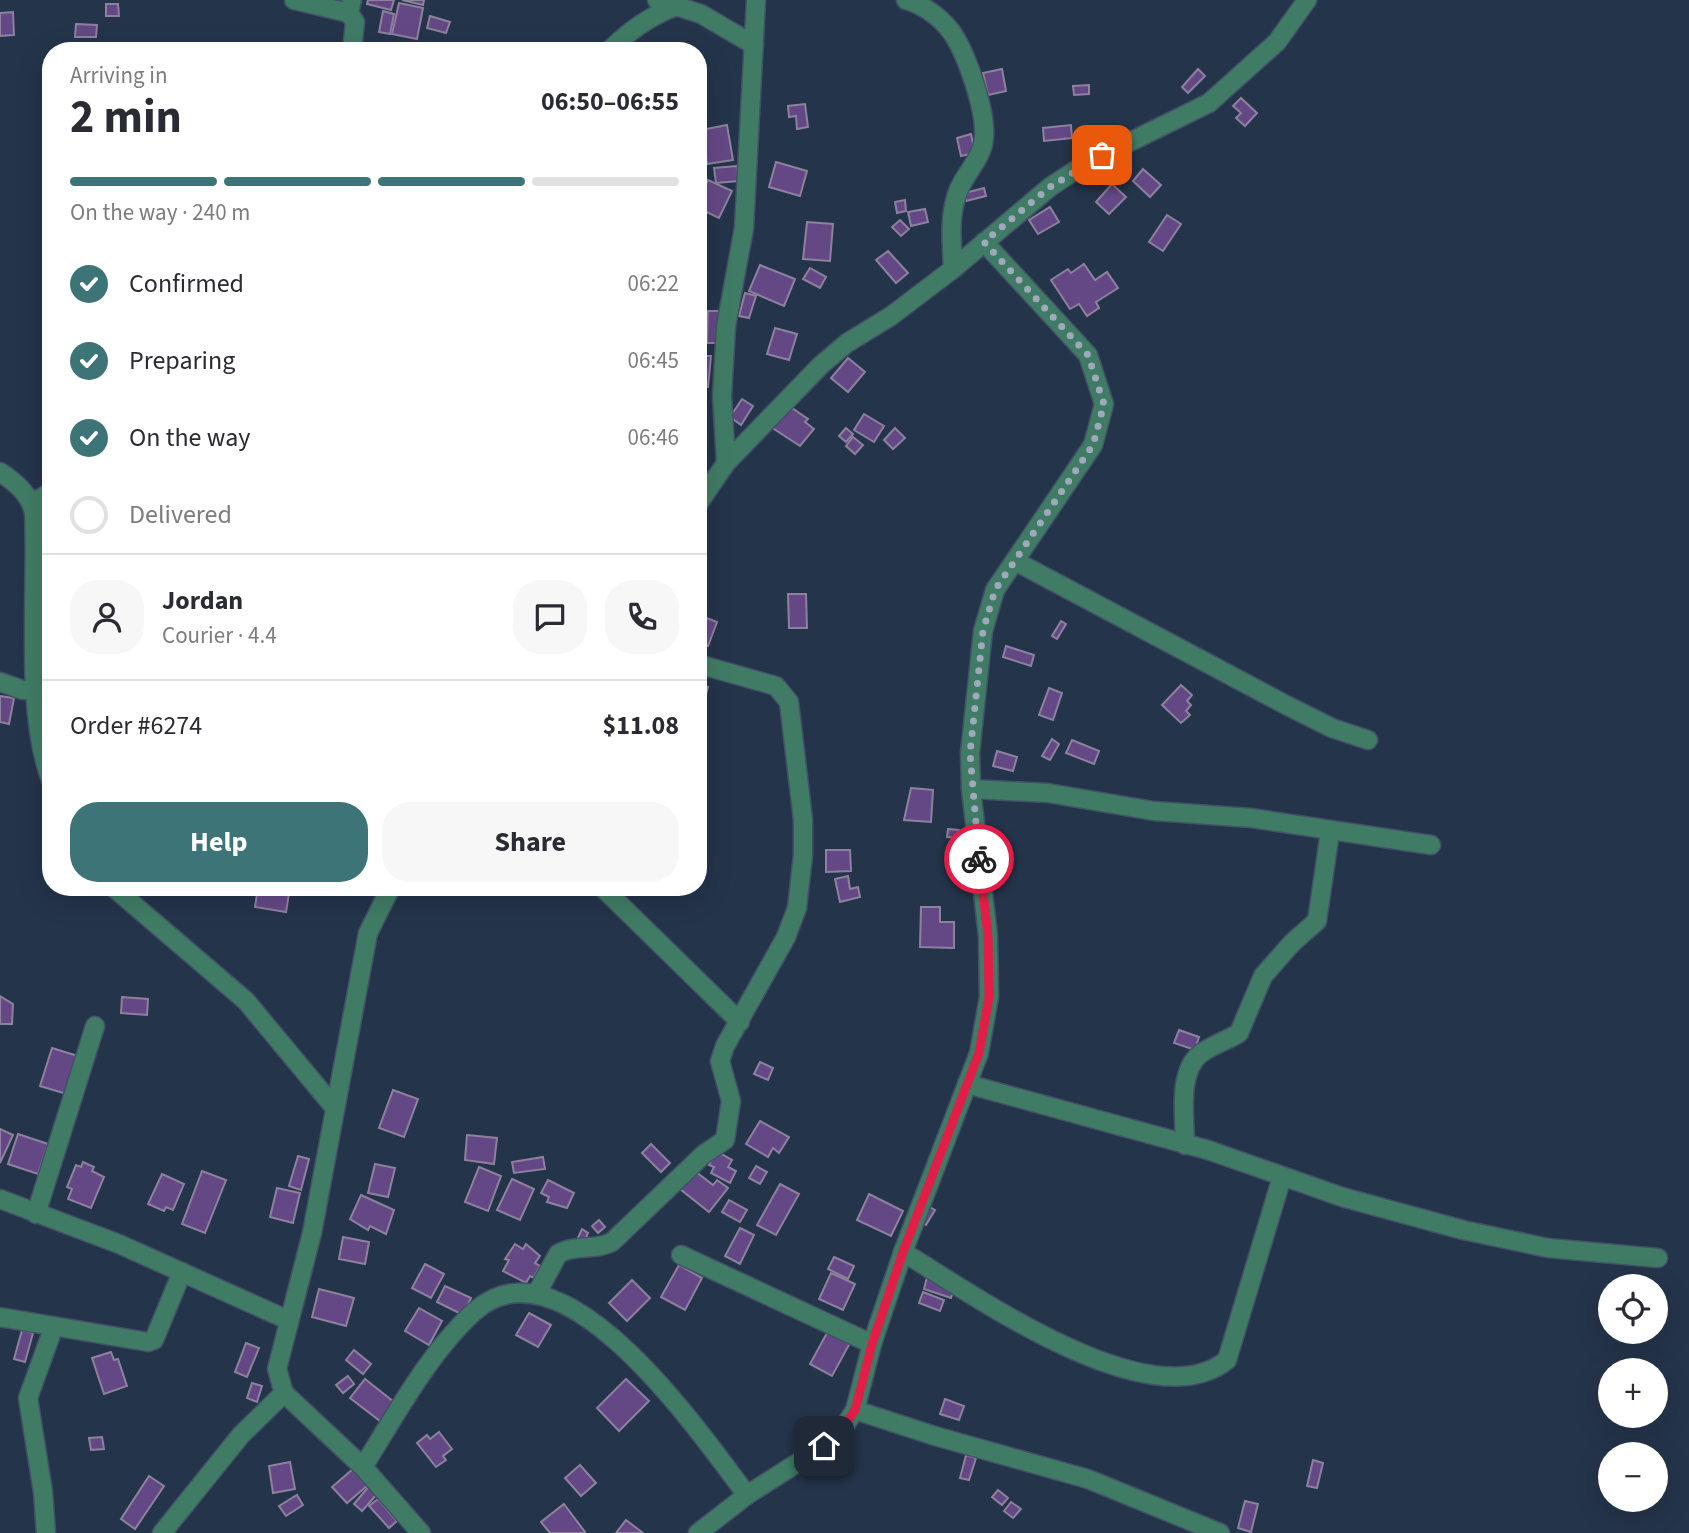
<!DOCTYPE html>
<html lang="en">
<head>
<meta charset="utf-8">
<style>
	:root { --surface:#fff; --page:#f7f7f7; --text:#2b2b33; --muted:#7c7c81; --line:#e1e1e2; --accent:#3d7477 }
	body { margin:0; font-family:"Source Sans 3",sans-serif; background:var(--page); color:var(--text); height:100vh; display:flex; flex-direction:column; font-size:26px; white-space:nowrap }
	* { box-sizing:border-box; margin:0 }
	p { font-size:23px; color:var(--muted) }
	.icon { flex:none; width:38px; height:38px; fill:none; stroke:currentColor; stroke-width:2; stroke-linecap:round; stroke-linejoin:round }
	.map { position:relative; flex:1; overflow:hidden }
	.sheet { position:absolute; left:42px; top:42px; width:665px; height:854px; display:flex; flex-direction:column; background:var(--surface); border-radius:28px; box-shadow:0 7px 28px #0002 }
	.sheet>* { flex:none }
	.controls { position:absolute; left:1598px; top:1274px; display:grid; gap:14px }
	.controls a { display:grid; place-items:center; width:70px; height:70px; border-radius:50%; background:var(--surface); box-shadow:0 7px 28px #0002; font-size:35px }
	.pin { position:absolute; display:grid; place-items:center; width:60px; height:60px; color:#fff; margin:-30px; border-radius:14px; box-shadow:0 4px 10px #0006 }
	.courier { position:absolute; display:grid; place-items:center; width:70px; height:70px; margin:-35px; border:5px solid #e11d48; border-radius:50%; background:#fff; color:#222; box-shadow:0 2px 9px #0007 }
	.summary em { font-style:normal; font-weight:700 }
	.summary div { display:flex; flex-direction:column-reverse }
	.summary { display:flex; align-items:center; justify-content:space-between; height:119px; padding:0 28px }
	h1 { font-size:46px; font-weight:700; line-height:52px }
	.bar { display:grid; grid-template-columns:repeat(4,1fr); gap:10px 7px; align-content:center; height:84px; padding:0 28px }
	.bar i { height:9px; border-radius:5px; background:var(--line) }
	.bar .selected { background:var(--accent) }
	.bar p { grid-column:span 4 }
	.line { display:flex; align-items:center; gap:18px; padding:0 28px; border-top:2px solid var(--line) }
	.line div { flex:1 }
	.round { display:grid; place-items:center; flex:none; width:74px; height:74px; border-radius:28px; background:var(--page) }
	ol { padding:0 28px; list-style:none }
	li { display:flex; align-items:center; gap:21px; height:77px }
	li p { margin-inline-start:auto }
	li .icon { padding:7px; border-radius:50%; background:var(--accent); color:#fff; stroke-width:4 }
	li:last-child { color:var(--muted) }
	li i { width:38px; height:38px; border:4px solid var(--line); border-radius:50% }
	.cta { display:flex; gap:14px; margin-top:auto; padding:14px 28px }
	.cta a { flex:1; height:80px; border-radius:28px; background:var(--accent); color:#fff; font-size:28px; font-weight:700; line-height:80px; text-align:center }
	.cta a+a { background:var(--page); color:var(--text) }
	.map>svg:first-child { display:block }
	.building { fill:#644885; stroke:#8d819d; stroke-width:2 }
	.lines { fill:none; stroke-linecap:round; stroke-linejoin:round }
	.street-casing { stroke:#425166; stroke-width:21 }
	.street { stroke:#407c65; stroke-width:18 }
	.done { stroke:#9eaabb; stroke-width:7; stroke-dasharray:0 12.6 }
	.route { stroke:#e11d48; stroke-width:9 }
</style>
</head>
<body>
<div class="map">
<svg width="1689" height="1533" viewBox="0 0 1689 1533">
	<rect width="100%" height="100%" fill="#24344a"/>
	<g class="building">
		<path d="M368,0H394L391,10L367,4Z"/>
		<path d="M402,0H424L423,5Z"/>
		<path d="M399,3L423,8L417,39L392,34Z"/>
		<path d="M106,4H118L119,16H106Z"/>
		<path d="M383,11L394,14L390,34L379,32Z"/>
		<path d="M13,12L14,35L0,36V13Z"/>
		<path d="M430,16L450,22L446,33L427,28Z"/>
		<path d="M76,24L97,25L96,37H75Z"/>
		<path d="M1002,69L1006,91L988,95L983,73Z"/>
		<path d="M1198,69L1205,76L1188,93L1182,87Z"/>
		<path d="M1089,85V94L1074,95L1073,86Z"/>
		<path d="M1241,98L1257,113L1245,126L1236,118L1241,113L1233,106Z"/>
		<path d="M805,104L808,127L797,129L796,116L789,117L788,106Z"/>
		<path d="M727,125L733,160L707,164L701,130Z"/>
		<path d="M1071,125L1072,138L1044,141L1043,128Z"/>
		<path d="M971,134L975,153L961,156L957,138Z"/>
		<path d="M776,162L807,171L800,196L769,187Z"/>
		<path d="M737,166L739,181L716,183L714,168Z"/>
		<path d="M1143,169L1161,185L1150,197L1133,181Z"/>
		<path d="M708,180L732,191L719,218L698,208V201Z"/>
		<path d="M1112,184L1126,197L1109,214L1096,202Z"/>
		<path d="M984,188L986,196L966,201L965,193Z"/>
		<path d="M905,200L906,211L897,213L895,202Z"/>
		<path d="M1050,207L1059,222L1038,234L1029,220Z"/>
		<path d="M925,209L928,222L911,226L908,212Z"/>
		<path d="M1167,215L1181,224L1163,251L1149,242Z"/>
		<path d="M900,220L909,229L901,236L892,227Z"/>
		<path d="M807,222L833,224L830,261L803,259Z"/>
		<path d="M888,251L908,273L896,283L876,260Z"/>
		<path d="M1084,264L1095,280L1107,272L1118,288L1096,302L1099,308L1087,316L1079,304L1070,309L1051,280L1068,269L1071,273Z"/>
		<path d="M760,265L795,279L784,306L749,291Z"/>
		<path d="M810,268L826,277L820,288L803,279Z"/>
		<path d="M745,293L756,296L749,318L739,316Z"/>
		<path d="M708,311H719L718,343H707Z"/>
		<path d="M775,328L797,334L789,360L767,354Z"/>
		<path d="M699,356H711L708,387L698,386Z"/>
		<path d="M848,358L865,372L848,392L831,378Z"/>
		<path d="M742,399L753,406L741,425L730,417Z"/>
		<path d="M789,406L808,419L805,422L814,429L800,446L771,427Z"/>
		<path d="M864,414L884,426L874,442L854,430Z"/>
		<path d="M846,428L853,434L846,442L839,436Z"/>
		<path d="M895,428L905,438L893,449L884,440Z"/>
		<path d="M853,437L863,445L855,454L846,446Z"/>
		<path d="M788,594H806L807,628H789Z"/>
		<path d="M699,615L717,622L708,646L698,643Z"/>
		<path d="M1061,621L1066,624L1057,639L1052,636Z"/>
		<path d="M1006,646L1034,655L1031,666L1003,657Z"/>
		<path d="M698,684L708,687L705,698L698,696Z"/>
		<path d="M1181,685L1192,695L1187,701L1191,705L1186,711L1190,715L1181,723L1162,705Z"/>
		<path d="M1049,688L1062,693L1053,720L1039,715Z"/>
		<path d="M0,696L14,698L9,724L0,722Z"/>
		<path d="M1052,739L1059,744L1050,760L1042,756Z"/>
		<path d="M1072,740L1099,751L1094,764L1066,753Z"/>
		<path d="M997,751L1017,757L1013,771L993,766Z"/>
		<path d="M911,788L933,790L931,822L904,820Z"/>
		<path d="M948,829L959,830L958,838L947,837Z"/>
		<path d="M826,850H850L851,871L826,872Z"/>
		<path d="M848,876L850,889L858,887L860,897L840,902L835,879Z"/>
		<path d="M258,887H290L286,912L255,907Z"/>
		<path d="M921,907H940V922H954V948L920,947Z"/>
		<path d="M0,996L13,1004L12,1024H0Z"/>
		<path d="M122,997L148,999L147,1015L121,1013Z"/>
		<path d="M1179,1030L1199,1037L1195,1050L1174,1043Z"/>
		<path d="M52,1048L81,1057L70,1095L40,1086Z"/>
		<path d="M760,1062L773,1068L768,1080L754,1074Z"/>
		<path d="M393,1090L418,1099L404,1137L379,1128Z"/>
		<path d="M760,1121L789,1137L779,1153L773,1148L768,1157L746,1144Z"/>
		<path d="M0,1129L13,1135L0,1163Z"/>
		<path d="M18,1134L48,1144L38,1174L8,1164Z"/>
		<path d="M467,1135L497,1138L494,1164L465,1160Z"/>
		<path d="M651,1144L670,1163L661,1172L642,1153Z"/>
		<path d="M716,1151L732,1160L728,1167L736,1171L730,1183L711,1173L714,1167L709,1165Z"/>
		<path d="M298,1156L309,1159L301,1190L289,1186Z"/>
		<path d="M543,1157L545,1169L514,1173L512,1162Z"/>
		<path d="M83,1162L94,1167L92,1171L104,1177L91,1208L68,1199L72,1189L67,1187L76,1165L81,1167Z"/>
		<path d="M375,1164L395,1168L388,1197L368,1193Z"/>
		<path d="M756,1166L767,1172L760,1184L749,1178Z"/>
		<path d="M479,1167L501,1176L488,1211L465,1202Z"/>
		<path d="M202,1171L226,1180L205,1233L182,1224Z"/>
		<path d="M695,1171L713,1185L717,1180L728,1188L709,1212L680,1189Z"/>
		<path d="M162,1174L184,1184L173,1210L166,1207L164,1211L148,1204Z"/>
		<path d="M512,1179L534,1189L520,1220L497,1210Z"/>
		<path d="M548,1180L574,1193L567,1208L547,1202L549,1197L541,1193Z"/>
		<path d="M780,1184L799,1194L776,1235L757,1225Z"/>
		<path d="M277,1188L300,1193L293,1223L270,1217Z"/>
		<path d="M869,1194L903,1211L891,1236L857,1220Z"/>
		<path d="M361,1195L394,1210L386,1234L370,1226L368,1230L350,1219Z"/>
		<path d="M729,1200L747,1210L740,1222L722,1212Z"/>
		<path d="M928,1206L935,1210L926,1225L919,1221Z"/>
		<path d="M599,1220L605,1227L598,1233L592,1226Z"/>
		<path d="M740,1228L754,1235L740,1264L725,1256Z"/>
		<path d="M582,1229L588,1233L583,1245L576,1242Z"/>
		<path d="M343,1237L369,1242L365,1264L339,1259Z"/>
		<path d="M515,1244L523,1249L526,1244L540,1256L535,1263L540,1266L534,1278L530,1276L526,1283L503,1271L509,1260L505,1259Z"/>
		<path d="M834,1257L854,1266L848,1279L828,1269Z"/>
		<path d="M425,1264L444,1274L431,1298L412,1288Z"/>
		<path d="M679,1265L702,1278L685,1310L661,1297Z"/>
		<path d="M831,1273L855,1284L843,1310L819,1299Z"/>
		<path d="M927,1277L955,1286L951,1298L924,1289Z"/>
		<path d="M632,1280L650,1298L627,1321L609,1303Z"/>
		<path d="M445,1286L471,1298L463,1315L437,1302Z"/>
		<path d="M319,1289L354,1298L346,1326L312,1317Z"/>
		<path d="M923,1292L944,1300L940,1311L919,1303Z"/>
		<path d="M419,1308L442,1321L429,1345L405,1331Z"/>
		<path d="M529,1313L551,1325L538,1347L516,1335Z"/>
		<path d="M22,1330L33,1333L25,1362L14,1359Z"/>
		<path d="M828,1331L850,1343L832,1376L810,1364Z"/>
		<path d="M246,1343L259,1348L247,1377L235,1372Z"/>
		<path d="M354,1350L371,1364L363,1374L346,1360Z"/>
		<path d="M111,1352L114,1360L118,1359L127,1386L104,1394L92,1358Z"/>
		<path d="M348,1376L354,1384L343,1393L336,1385Z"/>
		<path d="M365,1379L394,1402L380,1421L350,1398Z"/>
		<path d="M626,1379L649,1401L619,1431L597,1408Z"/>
		<path d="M252,1383L262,1386L257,1402L247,1398Z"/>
		<path d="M945,1399L964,1406L959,1420L940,1414Z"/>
		<path d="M439,1432L452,1449L443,1456L446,1460L436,1467L417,1443L427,1435L430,1439Z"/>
		<path d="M102,1437L104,1449L91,1450L89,1438Z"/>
		<path d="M966,1455L976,1458L969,1480L960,1478Z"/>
		<path d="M1313,1460L1323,1463L1317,1488L1307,1486Z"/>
		<path d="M290,1462L295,1489L273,1493L269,1466Z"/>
		<path d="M580,1465L596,1483L581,1496L565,1478Z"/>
		<path d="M353,1469L368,1485L347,1503L332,1487Z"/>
		<path d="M149,1476L164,1486L135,1529L121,1519Z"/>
		<path d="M370,1485L378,1493L362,1511L354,1504Z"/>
		<path d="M998,1490L1008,1498L1002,1505L992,1497Z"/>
		<path d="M297,1495L303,1505L286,1516L279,1506Z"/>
		<path d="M378,1499L397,1521L389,1528L369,1506Z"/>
		<path d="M1245,1501L1258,1504L1251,1532L1238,1528Z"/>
		<path d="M1011,1502L1021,1509L1013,1518L1004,1511Z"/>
		<path d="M564,1504L585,1532L583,1533H550L541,1522Z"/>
		<path d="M626,1520L643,1533H616Z"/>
	</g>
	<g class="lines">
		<g class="street-casing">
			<g id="street">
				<path d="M294,0L349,13L352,0"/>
				<path d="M657,0L701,14L754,45"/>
				<path d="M906,0C922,4 940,17 950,30C966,51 986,110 984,137C983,157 967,171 959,189C948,215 952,242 953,269"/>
				<path d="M349,13L355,22L352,51"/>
				<path d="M609,51C630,30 649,17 676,6"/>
				<path d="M726,463L722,396L726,326L744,228L756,0"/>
				<path d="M0,472C16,483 30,494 34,513C38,589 24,711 51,780"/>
				<path d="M32,503L51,492"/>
				<path d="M698,504L726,463L821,365L847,343L891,316L953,269L1050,187L1085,164L1209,103L1277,42L1307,0"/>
				<path d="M1015,561L1288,706L1332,728L1368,740"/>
				<path d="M0,682L23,690H36"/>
				<path d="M971,789L1048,793L1154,811L1251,818L1431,845"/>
				<path d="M113,887L246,1001L334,1107"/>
				<path d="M391,887L368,933L312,1233L277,1369L284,1393L363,1467L421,1533"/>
				<path d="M602,887L740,1022"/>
				<path d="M967,1084L1208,1150L1342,1197L1463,1230L1548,1248L1658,1258"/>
				<path d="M1185,1145C1185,1118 1177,1073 1200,1054C1212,1045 1226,1041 1239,1033L1263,976L1292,943L1317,921L1330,832"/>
				<path d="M0,1199L119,1244L288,1320"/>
				<path d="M36,1214L95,1026"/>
				<path d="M903,1252C971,1293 1151,1422 1227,1360L1282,1177"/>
				<path d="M681,1255L872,1344"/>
				<path d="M537,1293L558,1254C574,1244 595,1251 612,1242L704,1154L725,1140L731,1101L720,1061L725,1046L786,937L797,908L803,855V820L789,702L776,686L698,664"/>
				<path d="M0,1317L148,1342L154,1340L182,1272"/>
				<path d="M855,1410L935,1436L1088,1479L1220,1533"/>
				<path d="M363,1467C395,1416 430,1351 475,1311C564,1232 700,1434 747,1495"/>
				<path d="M46,1533L43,1492L28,1398L53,1329"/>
				<path d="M162,1533L241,1435L284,1393"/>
				<path d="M698,1533L747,1495L824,1446L842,1430L855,1410L872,1344L903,1252L979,1053L989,997L988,936L971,789L970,753L983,631L995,590L1093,445L1104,404L1088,355L984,242"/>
			</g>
		</g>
		<use href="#street" class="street"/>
	</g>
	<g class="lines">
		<path class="done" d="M979,859L970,753L983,631L995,590L1093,445L1104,404L1088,355L984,242L1050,187L1102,155"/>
		<path class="route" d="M824,1446L842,1430L855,1410L872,1344L903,1252L979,1053L989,997L988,936L979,859"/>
	</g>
</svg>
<div class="controls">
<a><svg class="icon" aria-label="locate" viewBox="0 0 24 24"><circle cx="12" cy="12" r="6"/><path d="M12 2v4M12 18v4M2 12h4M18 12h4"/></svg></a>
<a>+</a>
<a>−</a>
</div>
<div class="pin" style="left:1102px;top:155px;background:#ea580c"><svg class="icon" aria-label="bag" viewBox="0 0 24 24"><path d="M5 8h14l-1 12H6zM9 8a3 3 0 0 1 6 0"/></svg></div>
<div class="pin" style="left:824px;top:1446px;background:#1f2937"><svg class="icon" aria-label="home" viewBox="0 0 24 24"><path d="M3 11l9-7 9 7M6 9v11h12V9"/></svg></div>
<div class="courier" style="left:979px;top:859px"><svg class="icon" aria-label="bike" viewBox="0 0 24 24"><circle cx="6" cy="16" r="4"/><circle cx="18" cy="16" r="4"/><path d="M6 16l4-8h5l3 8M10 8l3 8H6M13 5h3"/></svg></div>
<section class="sheet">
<div class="summary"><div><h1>2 min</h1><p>Arriving in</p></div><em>06:50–06:55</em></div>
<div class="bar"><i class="selected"></i><i class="selected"></i><i class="selected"></i><i></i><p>On the way · 240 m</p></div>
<ol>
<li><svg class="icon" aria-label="check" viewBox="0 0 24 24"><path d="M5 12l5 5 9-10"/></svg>Confirmed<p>06:22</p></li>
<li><svg class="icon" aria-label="check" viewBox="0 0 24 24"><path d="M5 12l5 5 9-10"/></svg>Preparing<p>06:45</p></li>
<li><svg class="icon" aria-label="check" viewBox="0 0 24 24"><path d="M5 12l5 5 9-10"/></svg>On the way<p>06:46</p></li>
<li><i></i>Delivered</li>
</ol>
<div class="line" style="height:126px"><a class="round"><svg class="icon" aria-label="person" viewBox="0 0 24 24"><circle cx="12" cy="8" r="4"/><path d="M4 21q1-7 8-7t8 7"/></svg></a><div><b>Jordan</b><p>Courier · 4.4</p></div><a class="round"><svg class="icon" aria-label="chat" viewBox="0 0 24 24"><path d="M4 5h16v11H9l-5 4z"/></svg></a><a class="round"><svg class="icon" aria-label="phone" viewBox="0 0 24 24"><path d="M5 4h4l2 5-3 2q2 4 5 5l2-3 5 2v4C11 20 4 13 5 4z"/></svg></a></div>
<div class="line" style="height:91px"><div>Order #6274</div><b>$11.08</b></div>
<div class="cta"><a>Help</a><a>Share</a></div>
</section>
</div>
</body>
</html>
